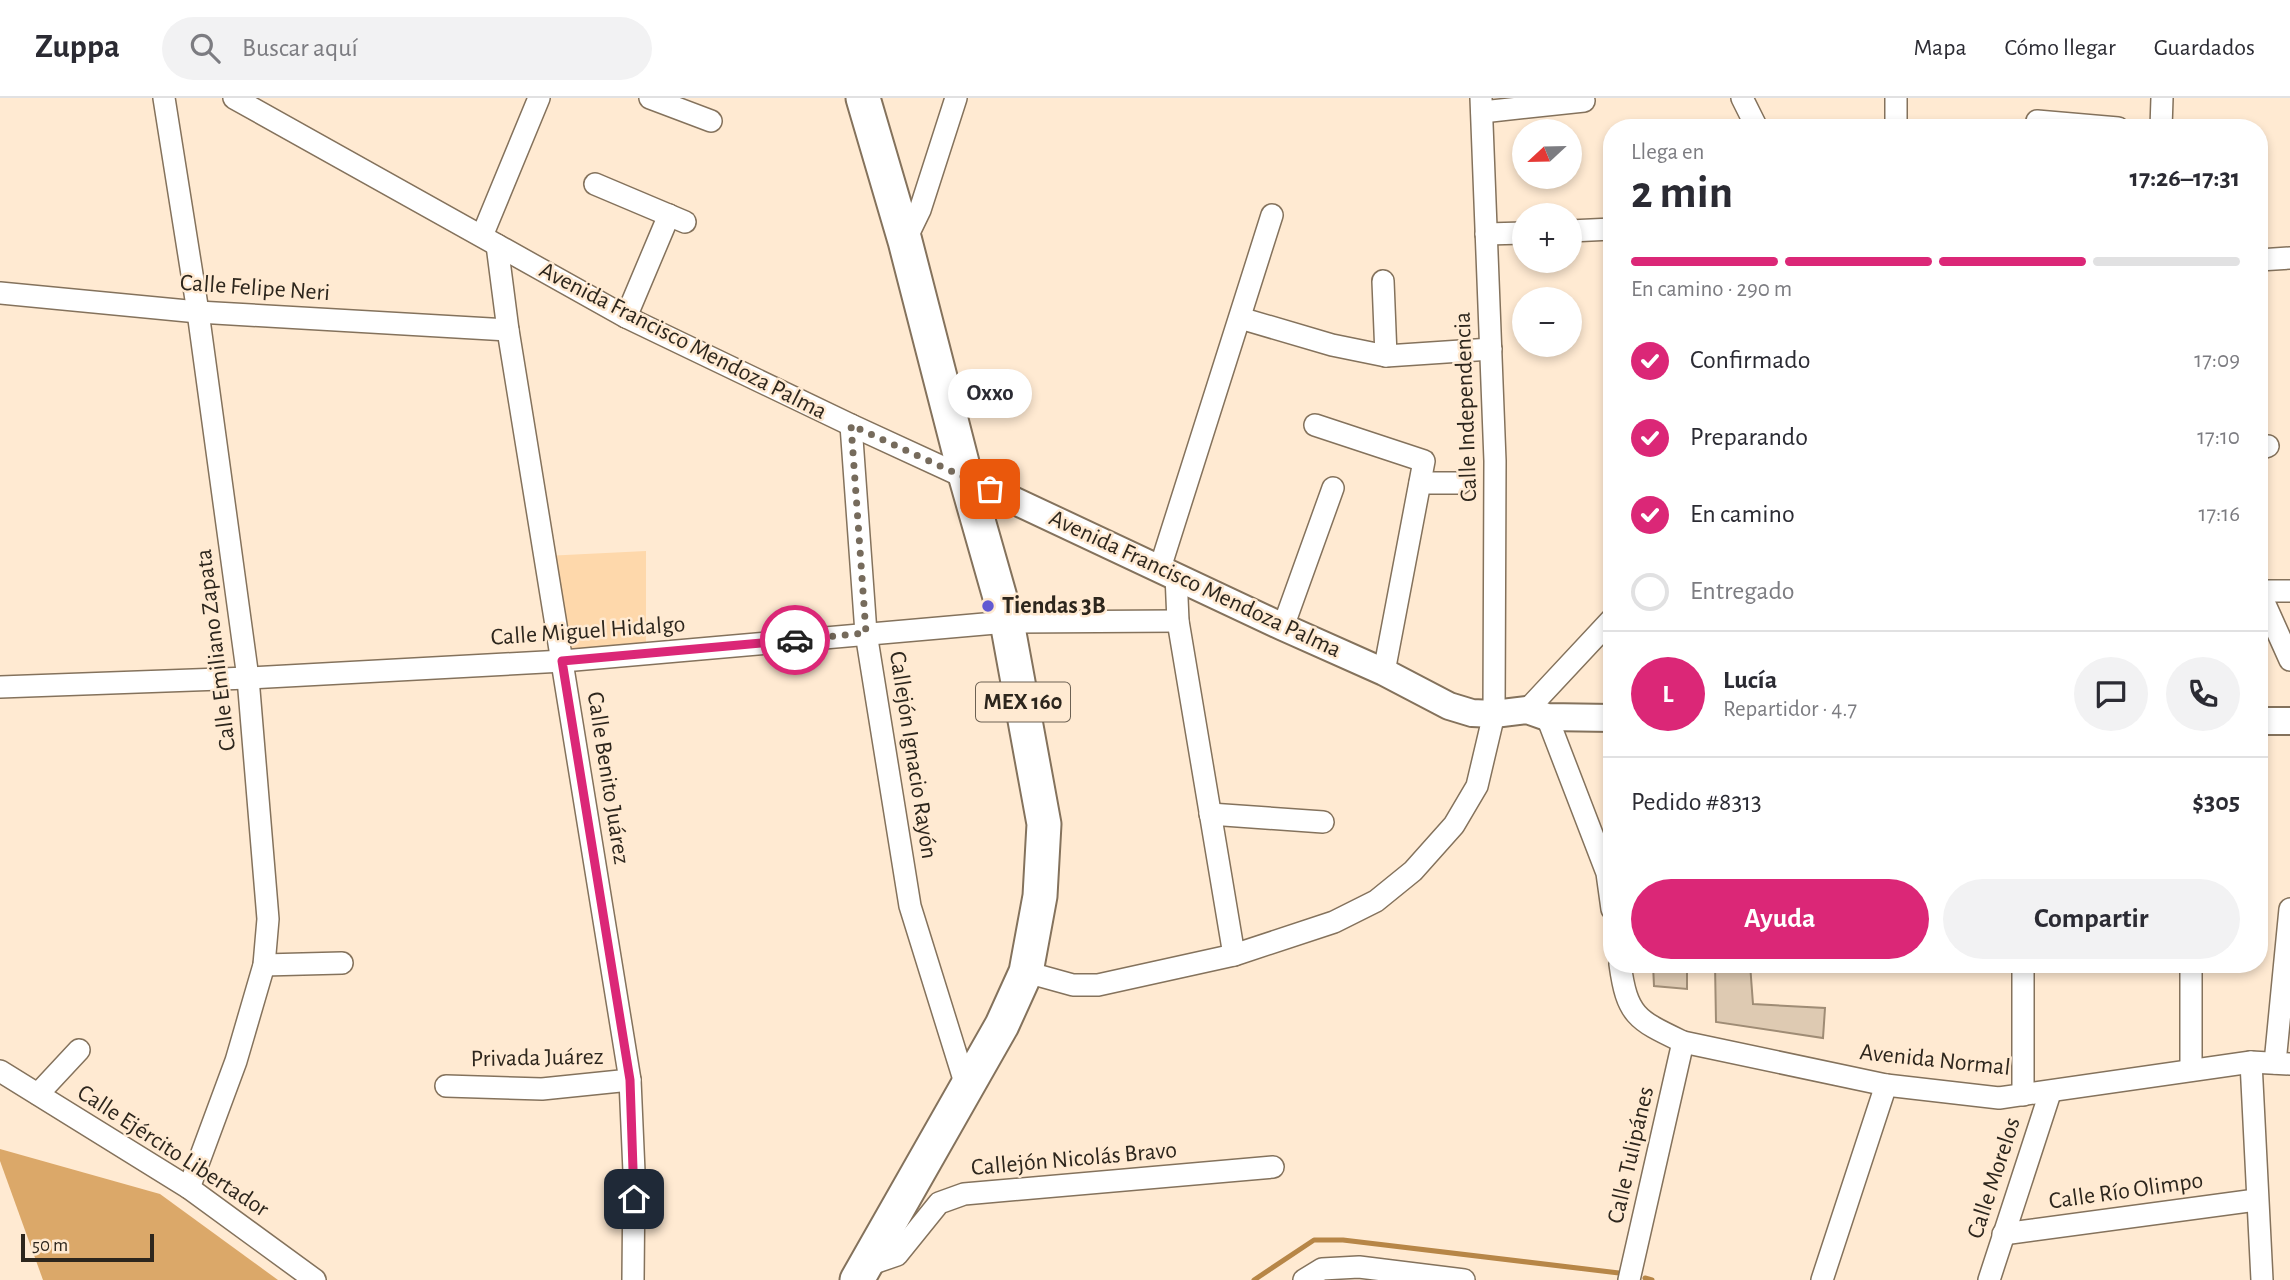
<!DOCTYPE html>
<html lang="es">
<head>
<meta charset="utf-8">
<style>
	:root { --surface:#fff; --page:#f2f2f3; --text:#2b2b33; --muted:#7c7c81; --line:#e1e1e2; --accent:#db2777 }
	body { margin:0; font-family:"Alegreya Sans",sans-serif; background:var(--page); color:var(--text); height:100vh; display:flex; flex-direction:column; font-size:26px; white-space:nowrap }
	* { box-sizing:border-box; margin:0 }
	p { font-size:23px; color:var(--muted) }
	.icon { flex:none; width:38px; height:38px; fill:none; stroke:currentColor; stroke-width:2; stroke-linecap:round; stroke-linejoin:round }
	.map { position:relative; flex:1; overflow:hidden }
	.drawer { position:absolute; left:1603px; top:21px; width:665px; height:854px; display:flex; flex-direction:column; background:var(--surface); border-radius:28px; box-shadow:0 4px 10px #0003 }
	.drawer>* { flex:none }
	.needle { width:46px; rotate:248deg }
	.tools { position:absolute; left:1512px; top:21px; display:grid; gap:14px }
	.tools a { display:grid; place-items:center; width:70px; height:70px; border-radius:50%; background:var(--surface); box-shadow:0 4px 10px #0003; font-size:35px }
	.scale { position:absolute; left:21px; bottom:18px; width:133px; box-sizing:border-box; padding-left:7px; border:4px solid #2d261d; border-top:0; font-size:19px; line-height:24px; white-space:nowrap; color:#2d261d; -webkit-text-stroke:5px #ffead2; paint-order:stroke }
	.pin { position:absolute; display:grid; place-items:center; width:60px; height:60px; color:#fff; margin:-30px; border-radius:14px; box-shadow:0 4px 10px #0006 }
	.courier { position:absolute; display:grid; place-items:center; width:70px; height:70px; margin:-35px; border:5px solid #db2777; border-radius:50%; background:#fff; color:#222; box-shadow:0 2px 9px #0007 }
	.bubble { position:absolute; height:49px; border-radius:24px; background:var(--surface); box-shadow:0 4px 10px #0003; font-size:23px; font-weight:600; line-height:49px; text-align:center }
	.head em { font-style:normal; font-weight:600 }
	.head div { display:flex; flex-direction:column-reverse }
	.head { display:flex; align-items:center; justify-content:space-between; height:119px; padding:0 28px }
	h1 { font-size:46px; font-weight:600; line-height:52px }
	.bar { display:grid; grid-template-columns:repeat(4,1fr); gap:10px 7px; align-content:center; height:84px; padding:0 28px }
	.bar i { height:9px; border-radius:5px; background:var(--line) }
	.bar .selected { background:var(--accent) }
	.bar p { grid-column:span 4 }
	.line { display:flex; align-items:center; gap:18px; padding:0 28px; border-top:2px solid var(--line) }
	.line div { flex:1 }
	.round { display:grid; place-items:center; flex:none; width:74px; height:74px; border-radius:37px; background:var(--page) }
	ol { padding:0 28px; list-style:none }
	li { display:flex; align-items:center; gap:21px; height:77px }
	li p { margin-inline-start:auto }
	li .icon { padding:7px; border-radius:50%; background:var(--accent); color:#fff; stroke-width:4 }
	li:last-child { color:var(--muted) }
	li i { width:38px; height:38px; border:4px solid var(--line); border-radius:50% }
	.cta { display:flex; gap:14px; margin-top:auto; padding:14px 28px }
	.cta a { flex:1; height:80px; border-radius:42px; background:var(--accent); color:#fff; font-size:28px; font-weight:600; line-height:80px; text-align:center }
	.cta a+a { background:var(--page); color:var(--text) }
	header { display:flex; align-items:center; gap:42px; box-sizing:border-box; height:98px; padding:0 35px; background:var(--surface); border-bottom:2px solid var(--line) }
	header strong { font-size:33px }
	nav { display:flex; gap:38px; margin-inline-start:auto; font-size:24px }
	.search { width:490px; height:63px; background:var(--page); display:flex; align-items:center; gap:18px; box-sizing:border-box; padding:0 24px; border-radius:38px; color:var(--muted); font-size:26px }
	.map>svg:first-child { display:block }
	.green { fill:#fed8ab }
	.forest { fill:#dba869 }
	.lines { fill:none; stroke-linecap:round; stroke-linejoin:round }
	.stream { stroke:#b78647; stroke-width:5 }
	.building { fill:#decab2; stroke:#9f8c75; stroke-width:2 }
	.minor-casing { stroke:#84725c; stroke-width:24 }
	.tertiary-casing { stroke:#84725c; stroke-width:30 }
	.primary-casing { stroke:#84725c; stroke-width:37 }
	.minor { stroke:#fff; stroke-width:21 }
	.tertiary { stroke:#fff; stroke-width:26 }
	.primary { stroke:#fff; stroke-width:33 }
	.done { stroke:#766b5c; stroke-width:7; stroke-dasharray:0 12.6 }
	.route { stroke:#db2777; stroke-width:9 }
	.poi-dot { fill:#6159d2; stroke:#ffead2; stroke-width:2.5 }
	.labels { text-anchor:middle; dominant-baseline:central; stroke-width:5; stroke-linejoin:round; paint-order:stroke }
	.shield { fill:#ffead2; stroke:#6c6153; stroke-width:2 }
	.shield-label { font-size:23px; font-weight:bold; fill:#2d261d }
	.street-label { font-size:24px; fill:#2d261d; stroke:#ffead2 }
	.poi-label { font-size:24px; font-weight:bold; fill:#2d261d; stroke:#ffead2; text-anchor:start }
</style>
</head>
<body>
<header>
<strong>Zuppa</strong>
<div class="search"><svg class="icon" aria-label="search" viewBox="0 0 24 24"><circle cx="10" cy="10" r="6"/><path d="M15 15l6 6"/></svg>Buscar aquí</div>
<nav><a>Mapa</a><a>Cómo llegar</a><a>Guardados</a></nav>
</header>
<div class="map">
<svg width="2290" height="1182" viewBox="0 0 2290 1182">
	<rect width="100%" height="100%" fill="#ffead2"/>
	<path class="green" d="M646,453V556L563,563L545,458Z"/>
	<path class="forest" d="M0,1051L160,1096L278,1182H43L0,1063Z"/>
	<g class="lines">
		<g class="stream">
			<path d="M1645,1180L1652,1182"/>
			<path d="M1254,1182L1314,1142H1343L1619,1175"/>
		</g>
	</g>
	<g class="building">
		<path d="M1653,866H1687V891L1654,888Z"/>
		<path d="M1715,866H1750L1753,906L1825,910L1823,940L1716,924Z"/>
	</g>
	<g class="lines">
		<g class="minor-casing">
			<g id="minor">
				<path d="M164,0L198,214L248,580L268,821L264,867L236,963L189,1090"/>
				<path d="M234,0L626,219L851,327L966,380"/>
				<path d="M650,0L711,23"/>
				<path d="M1742,0L1757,30"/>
				<path d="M1896,0V30"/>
				<path d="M1482,14L1584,3"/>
				<path d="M2037,23L2118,30"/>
				<path d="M2161,30L2162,0"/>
				<path d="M595,86L685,124"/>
				<path d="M1570,133L1612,131"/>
				<path d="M1486,136L1524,135"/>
				<path d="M482,138L539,0"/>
				<path d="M905,143L920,112L956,0"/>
				<path d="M497,147L508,232L630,982L634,1074L633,1182"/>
				<path d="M2259,162L2290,160"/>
				<path d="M1383,183L1386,258"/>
				<path d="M0,195L198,214L508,232"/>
				<path d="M626,219L669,117"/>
				<path d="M1240,220L1332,247L1386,258L1491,251"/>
				<path d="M851,327L866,535L910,808L966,988"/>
				<path d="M1315,327L1424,363L1384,574"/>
				<path d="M2259,351L2268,348"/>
				<path d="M1420,385H1461"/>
				<path d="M1160,470L1272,117"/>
				<path d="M1176,477L1178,523L1234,857"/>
				<path d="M2259,493L2290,562"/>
				<path d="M2259,493H2290"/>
				<path d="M1283,529L1333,390"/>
				<path d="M0,589L248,580L563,563L1007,524L1178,523"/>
				<path d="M1527,612L1612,521"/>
				<path d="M1547,619L1607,775L1612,811"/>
				<path d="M1210,716L1323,724"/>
				<path d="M1620,866C1627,918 1637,922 1683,944L1886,987L1999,1000L2251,964L2290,966"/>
				<path d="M264,867L342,865"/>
				<path d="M1026,874L1073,887H1098L1234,857L1334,824L1376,803L1413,773L1454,727L1477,688L1494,616L1495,363L1481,0"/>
				<path d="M2251,964L2262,1182"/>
				<path d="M2275,965L2290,811"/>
				<path d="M2191,972V866"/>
				<path d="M0,973L189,1090L315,1182"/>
				<path d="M446,988L542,991L630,982"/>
				<path d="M38,996L79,952"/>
				<path d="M2023,997V866"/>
				<path d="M2003,1136L2256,1102"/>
				<path d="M865,1168L897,1157L939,1105L964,1096L1273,1069"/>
				<path d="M1304,1182L1322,1171L1359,1169L1464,1182"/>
				<path d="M1629,1182L1683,944"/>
				<path d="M1822,1182L1886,987"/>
				<path d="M1989,1182L2050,995"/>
			</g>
		</g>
		<g class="tertiary-casing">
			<g id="tertiary">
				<path d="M966,380L1283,529L1384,574L1449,608L1472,615L1494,616L1527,612L1547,619L1612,620"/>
				<path d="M2259,623H2290"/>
			</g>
		</g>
		<g class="primary-casing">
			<path id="primary" d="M857,1182L1002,927L1026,874L1040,798L1044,726L1007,524L966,380L905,143L863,0"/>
		</g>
		<use href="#minor" class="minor"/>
		<use href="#tertiary" class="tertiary"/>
		<use href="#primary" class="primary"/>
	</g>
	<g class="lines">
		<path class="done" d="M795,542L866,535L851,327L990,391"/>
		<path class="route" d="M634,1101L630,982L562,563L795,542"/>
	</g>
	<circle class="poi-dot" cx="988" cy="508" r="7"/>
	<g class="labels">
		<rect class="shield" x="976" y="584.5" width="94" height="39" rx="5"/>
		<g class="shield-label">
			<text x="1023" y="604">MEX 160</text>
		</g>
		<g class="street-label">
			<text transform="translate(255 190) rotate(4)">Calle Felipe Neri</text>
			<text transform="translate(683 243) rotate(27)">Avenida Francisco Mendoza Palma</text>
			<text transform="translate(1466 309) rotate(-92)">Calle Independencia</text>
			<text transform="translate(1195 486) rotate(25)">Avenida Francisco Mendoza Palma</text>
			<text transform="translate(588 533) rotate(-4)">Calle Miguel Hidalgo</text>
			<text transform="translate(216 552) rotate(-97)">Calle Emiliano Zapata</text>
			<text transform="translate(913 657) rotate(81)">Callejón Ignacio Rayón</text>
			<text transform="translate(608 680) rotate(81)">Calle Benito Juárez</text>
			<text transform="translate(537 960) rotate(-1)">Privada Juárez</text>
			<text transform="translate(1935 962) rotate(6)">Avenida Normal</text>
			<text transform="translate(173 1053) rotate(33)">Calle Ejército Libertador</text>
			<text transform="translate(1631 1057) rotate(-77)">Calle Tulipánes</text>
			<text transform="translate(1074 1061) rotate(-5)">Callejón Nicolás Bravo</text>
			<text transform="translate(1994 1080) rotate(-72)">Calle Morelos</text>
			<text transform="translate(2126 1093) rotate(-8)">Calle Río Olimpo</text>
		</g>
		<g class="poi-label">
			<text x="1002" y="508">Tiendas 3B</text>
		</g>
	</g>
</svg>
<div class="tools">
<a><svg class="needle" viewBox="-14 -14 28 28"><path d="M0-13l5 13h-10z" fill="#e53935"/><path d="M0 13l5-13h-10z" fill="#7c7c81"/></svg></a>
<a>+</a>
<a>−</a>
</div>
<div class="scale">50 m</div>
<div class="pin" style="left:990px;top:391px;background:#ea580c"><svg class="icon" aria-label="bag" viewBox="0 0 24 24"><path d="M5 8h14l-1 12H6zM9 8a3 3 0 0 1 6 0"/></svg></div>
<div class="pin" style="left:634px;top:1101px;background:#1f2937"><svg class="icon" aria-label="home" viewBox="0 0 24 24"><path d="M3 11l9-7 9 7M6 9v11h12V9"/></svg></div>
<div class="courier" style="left:795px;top:542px"><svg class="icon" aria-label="car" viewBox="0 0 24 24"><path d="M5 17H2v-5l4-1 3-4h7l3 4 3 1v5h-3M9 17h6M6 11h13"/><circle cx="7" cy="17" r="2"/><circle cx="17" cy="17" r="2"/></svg></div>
<div class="bubble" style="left:948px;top:271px;width:84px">Oxxo</div>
<section class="drawer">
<div class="head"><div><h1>2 min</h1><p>Llega en</p></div><em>17:26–17:31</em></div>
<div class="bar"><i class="selected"></i><i class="selected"></i><i class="selected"></i><i></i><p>En camino · 290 m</p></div>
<ol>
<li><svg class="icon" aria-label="check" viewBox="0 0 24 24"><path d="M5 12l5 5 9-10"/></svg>Confirmado<p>17:09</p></li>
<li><svg class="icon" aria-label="check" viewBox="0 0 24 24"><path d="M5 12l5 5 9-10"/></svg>Preparando<p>17:10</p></li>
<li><svg class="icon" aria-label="check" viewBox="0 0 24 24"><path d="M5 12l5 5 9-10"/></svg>En camino<p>17:16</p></li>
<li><i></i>Entregado</li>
</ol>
<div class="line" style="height:126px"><b class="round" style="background:var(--accent);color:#fff">L</b><div><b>Lucía</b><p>Repartidor · 4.7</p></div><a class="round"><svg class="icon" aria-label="chat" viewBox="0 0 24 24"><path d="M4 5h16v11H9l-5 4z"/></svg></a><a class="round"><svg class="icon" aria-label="phone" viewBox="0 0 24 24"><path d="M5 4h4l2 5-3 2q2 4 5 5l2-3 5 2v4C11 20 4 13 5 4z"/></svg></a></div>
<div class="line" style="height:91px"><div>Pedido #8313</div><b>$305</b></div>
<div class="cta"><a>Ayuda</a><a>Compartir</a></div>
</section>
</div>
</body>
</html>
